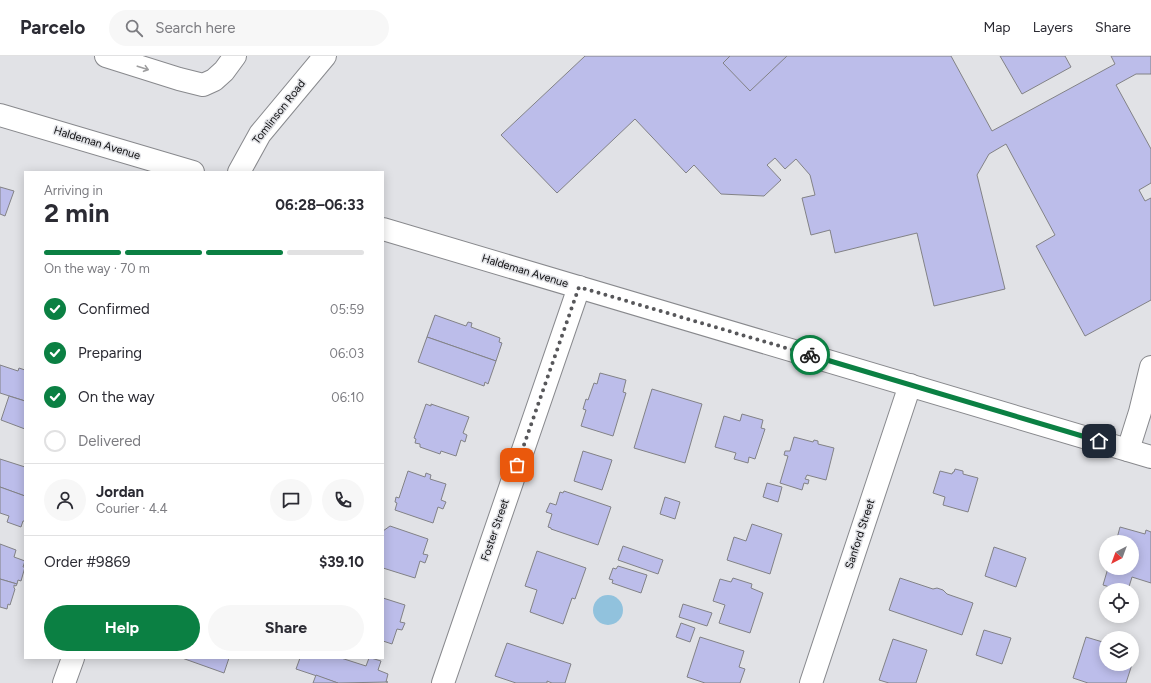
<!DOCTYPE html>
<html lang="en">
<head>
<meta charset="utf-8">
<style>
	:root { --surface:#fff; --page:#f7f7f7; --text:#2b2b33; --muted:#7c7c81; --line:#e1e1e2; --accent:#0b8043 }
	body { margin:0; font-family:Figtree,sans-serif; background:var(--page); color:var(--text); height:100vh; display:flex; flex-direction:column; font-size:15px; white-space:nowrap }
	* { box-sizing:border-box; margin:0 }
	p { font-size:13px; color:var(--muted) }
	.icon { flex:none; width:22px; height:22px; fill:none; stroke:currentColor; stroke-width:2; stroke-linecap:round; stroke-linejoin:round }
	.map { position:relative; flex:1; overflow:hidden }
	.side { position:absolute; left:24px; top:115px; width:360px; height:488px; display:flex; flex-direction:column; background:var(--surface); border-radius:0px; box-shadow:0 2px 10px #0003 }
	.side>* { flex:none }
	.needle { width:26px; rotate:221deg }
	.fabs { position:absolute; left:1099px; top:479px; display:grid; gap:8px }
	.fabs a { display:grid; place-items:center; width:40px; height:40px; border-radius:50%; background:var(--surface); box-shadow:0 2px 10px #0003; font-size:20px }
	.pin { position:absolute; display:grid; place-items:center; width:34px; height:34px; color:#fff; margin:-17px; border-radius:8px; box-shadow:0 2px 6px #0006 }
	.courier { position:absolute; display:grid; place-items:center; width:40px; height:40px; margin:-20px; border:3px solid #0b8043; border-radius:50%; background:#fff; color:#222; box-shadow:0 1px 5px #0007 }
	.headline em { font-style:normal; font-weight:700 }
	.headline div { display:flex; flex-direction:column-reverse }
	.headline { display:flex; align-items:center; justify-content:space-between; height:68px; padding:0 20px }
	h1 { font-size:26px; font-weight:700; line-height:30px }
	.bar { display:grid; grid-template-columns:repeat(4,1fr); gap:6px 4px; align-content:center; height:48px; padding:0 20px }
	.bar i { height:5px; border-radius:3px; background:var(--line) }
	.bar .on { background:var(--accent) }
	.bar p { grid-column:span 4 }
	.line { display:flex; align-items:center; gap:10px; padding:0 20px; border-top:1px solid var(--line) }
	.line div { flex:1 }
	.round { display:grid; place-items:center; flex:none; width:42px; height:42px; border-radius:21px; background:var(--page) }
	ol { padding:0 20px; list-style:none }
	li { display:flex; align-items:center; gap:12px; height:44px }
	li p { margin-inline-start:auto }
	li .icon { padding:4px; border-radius:50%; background:var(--accent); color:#fff; stroke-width:4 }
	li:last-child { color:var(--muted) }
	li i { width:22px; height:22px; border:2px solid var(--line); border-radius:50% }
	.primary-button { display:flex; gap:8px; margin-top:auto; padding:8px 20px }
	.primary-button a { flex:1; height:46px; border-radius:24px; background:var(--accent); color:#fff; font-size:16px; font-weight:700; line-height:46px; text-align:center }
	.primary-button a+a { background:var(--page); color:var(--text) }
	header { display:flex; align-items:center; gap:24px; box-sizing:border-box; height:56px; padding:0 20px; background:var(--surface); border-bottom:1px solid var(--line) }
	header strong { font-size:19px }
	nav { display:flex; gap:22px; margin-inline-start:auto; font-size:14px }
	.search { width:280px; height:36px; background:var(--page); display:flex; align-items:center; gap:10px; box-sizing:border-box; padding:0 14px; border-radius:22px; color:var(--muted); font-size:15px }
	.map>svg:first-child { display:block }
	.water { fill:#91c2dd }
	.building { fill:#bcbdea; stroke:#828286 }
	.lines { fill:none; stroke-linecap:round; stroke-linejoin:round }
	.minor-casing { stroke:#88898d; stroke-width:24 }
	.major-casing { stroke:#88898d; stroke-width:24 }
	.minor { stroke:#fff; stroke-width:22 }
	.major { stroke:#fff; stroke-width:22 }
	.oneway { stroke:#9e9e9f }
	.done { stroke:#57575a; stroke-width:4; stroke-dasharray:0 7.2 }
	.route { stroke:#0b8043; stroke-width:5 }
	.labels { text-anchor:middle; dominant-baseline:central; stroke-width:3; stroke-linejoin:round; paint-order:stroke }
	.street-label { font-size:11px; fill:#0c0c0e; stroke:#e1e2e6 }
</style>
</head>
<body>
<header>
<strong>Parcelo</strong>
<div class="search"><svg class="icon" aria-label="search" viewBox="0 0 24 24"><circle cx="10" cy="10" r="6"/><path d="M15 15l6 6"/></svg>Search here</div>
<nav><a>Map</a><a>Layers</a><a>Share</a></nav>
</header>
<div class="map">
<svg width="1151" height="627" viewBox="0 0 1151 627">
	<rect width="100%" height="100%" fill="#e1e2e6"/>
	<circle class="water" cx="608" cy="554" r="15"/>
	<g class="building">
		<path d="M585,0H951L992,75L1115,8L1111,0H1151V18H1136L1116,29L1151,93V127L1139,134L1145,145L1151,142V244L1085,280L1036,190L1055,179L1006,88L989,98L977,119L1005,233L934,250L917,177L835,197L830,174L811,179L802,142L815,139L810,119L796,103L785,113L775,102L767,109L781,124L764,140L721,138L694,109L686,117L635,63L557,137L501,79Z"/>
		<path d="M730,0H787L750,35L723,7Z"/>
		<path d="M1000,0H1065L1071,11L1022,38Z"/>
		<path d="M0,131L14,135L5,160L0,158Z"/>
		<path d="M435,259L466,270L468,266L472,267L471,271L500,282L499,286L502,287L496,305L427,281Z"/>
		<path d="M427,281L496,305L488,328L485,326L484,330L418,306Z"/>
		<path d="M0,309L18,315L19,312L25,314V345L0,337Z"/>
		<path d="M600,317L626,324L623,336L626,337L613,380L581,370L586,354L583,353L586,343L588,344L594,327L597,328Z"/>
		<path d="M652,333L702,348L685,407L634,392Z"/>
		<path d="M9,340L25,345V373L1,364Z"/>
		<path d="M426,348L431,350V348L469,361L463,377L467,379L465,386L461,384L456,400L441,395L440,398L420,391V388L415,387L416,383L414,382Z"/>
		<path d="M742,358L763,364L761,372L765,373L755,403L749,401L748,407L734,403L736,397L715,391L724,360L740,365Z"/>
		<path d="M794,381L813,386L814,384L818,385V388L834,392L826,424L807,419L805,423L809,424L808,428L804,427L802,434L780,427L788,400L784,399L785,395H790Z"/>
		<path d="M583,395L612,404L602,434L574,425Z"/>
		<path d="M0,403L25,411V440L0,431Z"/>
		<path d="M955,413L963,415V418L978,422L968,456L943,449L945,441L933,437L940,415L952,418L953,416H954Z"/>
		<path d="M408,415L425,421L426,417L431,419L430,423L446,428L441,444L446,446L443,453L438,451L433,467L395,454L397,447L395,446L396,441L399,442Z"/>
		<path d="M767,427L782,431L778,446L763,441Z"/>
		<path d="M0,431L25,440V465H23L21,471L7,466L9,460L0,457Z"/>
		<path d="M564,435L611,451L598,489L551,473V472L548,471L552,458L546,456L550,447L556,449L560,436L563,437Z"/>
		<path d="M665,441L680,446L675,463L660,458Z"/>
		<path d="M752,468L782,478L770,518L727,504L734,481L746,485Z"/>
		<path d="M390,470L428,483L423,498L428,499L425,507L420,505L415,522L383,512V475Z"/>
		<path d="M1120,471L1145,478L1146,474L1151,476V527L1132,521L1128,534H1119L1103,529L1108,512H1132V486H1116Z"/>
		<path d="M0,488L16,494L14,501L25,505L23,511H25L21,525L18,524L17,528L0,523Z"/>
		<path d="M623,490L663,504L658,518L618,504Z"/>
		<path d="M994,491L1026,502L1016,531L985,520Z"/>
		<path d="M537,495L586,512L575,543L572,542L563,568L530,556L537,534L525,530Z"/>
		<path d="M618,510L647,519L641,537L612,527L613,524L609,523L613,512L616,513Z"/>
		<path d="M733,522L752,528L751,532L763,537L750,577L719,567L725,549L713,545L720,523L731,526Z"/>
		<path d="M900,522L933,533L937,532L943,534L947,538L973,547L962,579L889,554Z"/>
		<path d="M0,523L17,528L16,530L14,529V532L15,533L10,549L8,548L7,553L0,551Z"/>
		<path d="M383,542L405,549L400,566L405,567L402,574L397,573L392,588L383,585Z"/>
		<path d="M683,548L712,557L707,570L679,561Z"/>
		<path d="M681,567L695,572L690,586L676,581Z"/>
		<path d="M984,574L1011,582L1002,608L976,599Z"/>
		<path d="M700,581L744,595L739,611L745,613L740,627H705L687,621Z"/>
		<path d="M1086,581L1106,587V608H1132V599H1135L1126,627H1088L1073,622Z"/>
		<path d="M893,583L927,594L916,627H889L879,624Z"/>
		<path d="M507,587L571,608L565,627H552L547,625V627H516L495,620Z"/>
		<path d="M182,602H229L224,617Z"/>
		<path d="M300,602H341L366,610L369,602H371L381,605L378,614L388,618L386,626H388L338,627L296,613Z"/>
		<path d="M316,619L338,627H313Z"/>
	</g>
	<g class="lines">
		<g class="minor-casing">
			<g id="minor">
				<path d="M106,0L179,23L203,29L214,24L224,15L235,0"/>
				<path d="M239,116L260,78L325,0"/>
				<path d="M1128,394L1140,356L1151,311"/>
				<path d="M64,627L73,602"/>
				<path d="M443,627L579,231"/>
				<path d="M811,627L910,329"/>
			</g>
		</g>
		<g class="major-casing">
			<g id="major">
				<path d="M0,59L193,116"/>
				<path d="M383,173L1151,401"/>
			</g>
		</g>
		<use href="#minor" class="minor"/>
		<use href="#major" class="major"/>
	</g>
	<defs><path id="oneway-shaft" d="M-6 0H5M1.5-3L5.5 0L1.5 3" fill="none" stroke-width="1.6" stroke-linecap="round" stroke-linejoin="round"/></defs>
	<use class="oneway" href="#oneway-shaft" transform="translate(143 12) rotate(18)"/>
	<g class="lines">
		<path class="done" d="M517,409L579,231L810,299"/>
		<path class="route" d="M810,299L1099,385"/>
	</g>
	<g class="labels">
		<g class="street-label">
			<text transform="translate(279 56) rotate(-52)">Tomlinson Road</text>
			<text transform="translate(97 87) rotate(17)">Haldeman Avenue</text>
			<text transform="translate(525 215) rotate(17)">Haldeman Avenue</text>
			<text transform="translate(495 474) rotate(-71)">Foster Street</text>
			<text transform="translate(860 478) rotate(-72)">Sanford Street</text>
		</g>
	</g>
</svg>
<div class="fabs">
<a><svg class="needle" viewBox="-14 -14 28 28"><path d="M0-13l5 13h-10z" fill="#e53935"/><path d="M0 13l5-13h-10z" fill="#7c7c81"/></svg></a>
<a><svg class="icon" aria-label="locate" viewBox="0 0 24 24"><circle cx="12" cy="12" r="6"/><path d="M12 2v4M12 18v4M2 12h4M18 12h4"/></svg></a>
<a><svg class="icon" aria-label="layers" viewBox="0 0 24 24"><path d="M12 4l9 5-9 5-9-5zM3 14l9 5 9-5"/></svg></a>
</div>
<div class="pin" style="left:517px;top:409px;background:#ea580c"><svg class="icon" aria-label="bag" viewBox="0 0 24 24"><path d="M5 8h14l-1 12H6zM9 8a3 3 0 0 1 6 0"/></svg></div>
<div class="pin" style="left:1099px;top:385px;background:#1f2937"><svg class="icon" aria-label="home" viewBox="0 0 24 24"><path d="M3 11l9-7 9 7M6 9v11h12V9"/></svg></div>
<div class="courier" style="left:810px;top:299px"><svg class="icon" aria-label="bike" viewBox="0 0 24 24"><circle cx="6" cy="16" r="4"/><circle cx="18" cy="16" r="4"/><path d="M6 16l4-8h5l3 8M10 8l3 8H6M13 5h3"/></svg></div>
<section class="side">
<div class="headline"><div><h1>2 min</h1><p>Arriving in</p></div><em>06:28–06:33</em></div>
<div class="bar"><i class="on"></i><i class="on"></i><i class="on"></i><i></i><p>On the way · 70 m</p></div>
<ol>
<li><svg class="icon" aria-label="check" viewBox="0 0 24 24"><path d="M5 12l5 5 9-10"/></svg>Confirmed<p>05:59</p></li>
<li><svg class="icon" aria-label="check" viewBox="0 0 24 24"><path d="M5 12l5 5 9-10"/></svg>Preparing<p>06:03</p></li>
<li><svg class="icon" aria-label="check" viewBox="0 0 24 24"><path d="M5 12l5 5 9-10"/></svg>On the way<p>06:10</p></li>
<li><i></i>Delivered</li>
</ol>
<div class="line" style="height:72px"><a class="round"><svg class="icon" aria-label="person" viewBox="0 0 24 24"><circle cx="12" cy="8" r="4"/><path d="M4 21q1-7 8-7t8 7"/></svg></a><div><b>Jordan</b><p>Courier · 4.4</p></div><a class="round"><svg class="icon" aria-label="chat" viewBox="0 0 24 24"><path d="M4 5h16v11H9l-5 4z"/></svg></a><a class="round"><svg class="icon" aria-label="phone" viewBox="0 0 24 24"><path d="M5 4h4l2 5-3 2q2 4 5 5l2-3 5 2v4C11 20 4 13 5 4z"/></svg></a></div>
<div class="line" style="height:52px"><div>Order #9869</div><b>$39.10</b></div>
<div class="primary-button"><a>Help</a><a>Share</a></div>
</section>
</div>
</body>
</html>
